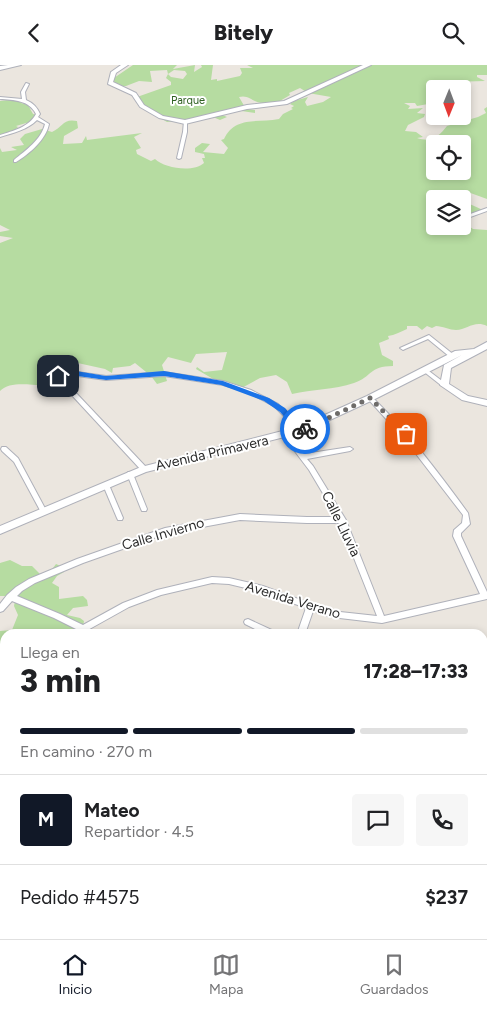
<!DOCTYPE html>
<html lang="es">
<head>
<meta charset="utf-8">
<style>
	:root { --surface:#fff; --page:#f6f6f6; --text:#202124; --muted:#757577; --line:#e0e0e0; --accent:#111827 }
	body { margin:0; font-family:Figtree,sans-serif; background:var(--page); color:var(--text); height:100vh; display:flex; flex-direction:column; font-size:19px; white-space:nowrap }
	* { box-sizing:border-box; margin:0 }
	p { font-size:16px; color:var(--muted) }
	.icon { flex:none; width:28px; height:28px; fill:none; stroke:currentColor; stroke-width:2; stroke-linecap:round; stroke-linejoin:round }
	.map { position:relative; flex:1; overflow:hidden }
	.side { position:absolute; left:0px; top:564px; width:488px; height:311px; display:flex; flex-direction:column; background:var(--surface); border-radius:15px 15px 0 0; box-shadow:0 2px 8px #0003 }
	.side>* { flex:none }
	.needle { width:32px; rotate:181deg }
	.fabs { position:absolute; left:426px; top:15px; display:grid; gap:10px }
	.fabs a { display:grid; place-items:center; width:45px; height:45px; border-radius:5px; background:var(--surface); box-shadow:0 2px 8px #0003; font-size:25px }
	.pin { position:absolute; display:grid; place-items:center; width:42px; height:42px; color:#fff; margin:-21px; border-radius:10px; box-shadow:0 2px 8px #0006 }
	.courier { position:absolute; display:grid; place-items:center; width:50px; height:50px; margin:-25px; border:4px solid #1a73e8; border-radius:50%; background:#fff; color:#222; box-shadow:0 1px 6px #0007 }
	.head em { font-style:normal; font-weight:800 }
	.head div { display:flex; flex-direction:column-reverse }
	.head { display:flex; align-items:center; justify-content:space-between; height:85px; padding:0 20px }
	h1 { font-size:32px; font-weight:800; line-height:38px }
	.bar { display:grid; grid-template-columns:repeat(4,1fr); gap:8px 5px; align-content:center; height:60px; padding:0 20px }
	.bar i { height:6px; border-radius:4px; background:var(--line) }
	.bar .selected { background:var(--accent) }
	.bar p { grid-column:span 4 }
	.line { display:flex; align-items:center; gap:12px; padding:0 20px; border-top:1px solid var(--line) }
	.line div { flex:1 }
	.round { display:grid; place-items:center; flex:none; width:52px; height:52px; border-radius:5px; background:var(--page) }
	header { display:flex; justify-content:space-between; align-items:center; height:65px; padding:0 20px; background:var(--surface); font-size:22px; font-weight:800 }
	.menu { display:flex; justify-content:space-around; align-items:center; height:70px; border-top:1px solid var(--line); background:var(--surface); font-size:14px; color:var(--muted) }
	.menu a { display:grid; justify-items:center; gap:2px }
	.menu .selected { color:var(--accent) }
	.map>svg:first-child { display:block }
	.green { fill:#b6dca1; fill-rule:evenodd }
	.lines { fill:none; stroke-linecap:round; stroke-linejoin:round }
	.street-casing { stroke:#afb1ba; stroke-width:2 }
	.secondary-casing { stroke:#afb1ba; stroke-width:2 }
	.street { fill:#fff; fill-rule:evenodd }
	.secondary { fill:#fff; fill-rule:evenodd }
	.route { fill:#1a73e8 }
	.done { stroke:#6e6c6a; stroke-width:5; stroke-dasharray:0 9 }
	.labels { text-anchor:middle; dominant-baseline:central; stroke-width:4; stroke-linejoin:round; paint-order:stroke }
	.far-park-label { font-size:11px; fill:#306122; stroke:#fff }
	.street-label { font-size:14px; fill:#2b2b2b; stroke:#fff }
</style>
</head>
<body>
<header><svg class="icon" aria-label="back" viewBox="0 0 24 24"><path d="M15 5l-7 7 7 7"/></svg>Bitely<svg class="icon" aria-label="search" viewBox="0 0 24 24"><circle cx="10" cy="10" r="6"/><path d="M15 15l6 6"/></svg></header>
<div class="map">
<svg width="487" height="874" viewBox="0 0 487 874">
	<rect width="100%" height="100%" fill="#ebe6df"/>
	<g class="green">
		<path d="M133,0H177L173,4L195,0L194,7L202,2L201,0H213L211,15L217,14V16L240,11L242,8L240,3H253L247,0H487V10H477V12L485,16L451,17L430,26L433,32H427L430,34L428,39L417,41L415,38H404L410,41L408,44L423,43L417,48L425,49L424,52L408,60L405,66L416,67L423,72L417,73C432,78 439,71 447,61L478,52L486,48L484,44L487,42V134L465,126L459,131L461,134H435V161H462L463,136L483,145V147L471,148L466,151L465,158L473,164L487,165V261C474,255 467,265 456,265C450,265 442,261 436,261L432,263L427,261L422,265L417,261H407V264C400,267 395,270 388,271L389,274L379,278L382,290L393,296V301C369,301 372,312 354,318C334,325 312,324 292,329L287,317L276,310L260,313L238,325L220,318L196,304L197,302L204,307L222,305L227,287L196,289L191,298L168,292L162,300L167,316L157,319L151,311L135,298L130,301L113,303L112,308L105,304L64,295L60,297L53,309L41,320C29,320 9,316 0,326V178L13,173L0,171V167L10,165L0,160V83L2,87L17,85L11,82L24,80L20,74L25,69L42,64L52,67C63,62 63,53 77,56L78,63L64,71L63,79L82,78L86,71L87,75L142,68L134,72L141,83L136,85L137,89L151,96L155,94C164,103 193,108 204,98L202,93H205L204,89L195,87V83L202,78L210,79L203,87L224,89L228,83L221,75L224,74C235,51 257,58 279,54L283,49L293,44L291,43L294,41L290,39L294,36L308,32L305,37L307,41L323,37L331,32L308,28L300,23L289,28L290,30L275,39C270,36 269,38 263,38C253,38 249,29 239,32L246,44L255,45V48L235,45L220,49L227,52L220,55L213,52L167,57L139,40L137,32L171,20V17L166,13L168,9L171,12L183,14L187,9L185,6L174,5L168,9L167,5L150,6L152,17L139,16L126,21H113L111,15ZM435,79H462V106H435Z"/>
		<path d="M18,34L21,38L28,40L33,49L38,50L33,52V56L16,61L18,62L12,68L0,71V36Z"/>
		<path d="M10,495L22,501H32L40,509L50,507L56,499L63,502L64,507L57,511L52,518L59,522V534L83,531L87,535L88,541L73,543L67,550L80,553L84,556L83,562L77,569H5V683L0,688V566L12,565L18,550L14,541L15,536L11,531H0V498Z"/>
		<path d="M5,716V842L0,837V731Z"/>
	</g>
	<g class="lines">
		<g class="street-casing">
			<g id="street">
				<path d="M26,18L29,19L25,27L26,35C33,38 37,42 40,49L38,52L49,59C46,75 29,89 16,97H14V95C26,85 41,75 45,59L37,55C27,65 13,68 0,72V70C13,66 29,62 36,49C29,35 14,35 0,34V32L22,34L21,27Z"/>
				<path d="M184,56L187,57V67L181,93L179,94L177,93L183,67Z"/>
				<path d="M487,143V146L462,155V152Z"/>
				<path d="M429,270L454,290V292H450L428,274L405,284L403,285L400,283Z"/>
				<path d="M425,303L446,319L447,320L446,321H442L423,306L422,305Z"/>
				<path d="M70,306L106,311L164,307L223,316L251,325L278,339L304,365L303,367H299L274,341L247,327L223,320L164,311L106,315L70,310L61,312L146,402L147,404L144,406H142L55,312L57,309Z"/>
				<path d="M370,331L372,332C408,367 438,407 468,448L470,459L461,468V471L487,527V534L382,558L331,552L313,546L305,569H297L306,543L262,527L229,519L212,518L161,530L129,542L86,566L84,569H75L78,565L54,553L12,536L3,546L0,547V539L7,530L16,522L29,514L77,494L165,463L240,449L307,452H337L309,405L284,372L283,370L284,368H288L304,389L350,382L353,384L350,386L307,394L313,401L346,455L384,551L480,529L453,471L454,465L462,458L463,450L406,376L368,334L367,333L368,332ZM240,455L307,458H340L377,551L331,546L263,521L229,513L212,512L157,525L123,538L83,560L60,549L17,531L22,526L35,518L83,498L165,469Z"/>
				<path d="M2,382H6L18,393L47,447L46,449H42L14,397L2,386L1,384Z"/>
				<path d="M128,407H132L133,409L147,444L146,446H142L141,444L127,409Z"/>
				<path d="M106,417L109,420L123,453L122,455H118L117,453L103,420Z"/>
				<path d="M248,554L276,567L277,569H265L245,559L244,557L245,555Z"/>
				<path d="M5,694C5,700 7,707 0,709C0,703 0,696 5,694Z"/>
				<path d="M92,870H104L102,874H90Z"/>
			</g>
		</g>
		<g class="secondary-casing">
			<g id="secondary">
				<path d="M8,0H21L0,5V1Z"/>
				<path d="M121,0H128L116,8L113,17L136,28L144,40L163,51L185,55L247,40L284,36L363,0H371L287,39L247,44L185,59L159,53L140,42L132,30L108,19L111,7Z"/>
				<path d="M487,277V284L451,303L449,319L468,331L487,335V341L462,335L440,320L444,300L462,290L460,291L373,335L304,367L146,407L0,469V461L141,402L298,362L367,331L455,286L474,284Z"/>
			</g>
		</g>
		<use href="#street" class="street"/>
		<use href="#secondary" class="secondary"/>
	</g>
	<path class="route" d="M70,305L106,311L164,306L223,316L269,333L285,343L302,362L308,364L298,367L280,347L264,336L221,320L164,311L106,315L70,310L58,313L55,311Z"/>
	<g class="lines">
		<path class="done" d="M305,364L370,333L406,369"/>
	</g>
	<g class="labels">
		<g class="far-park-label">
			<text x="188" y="35">Parque</text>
		</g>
		<g class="street-label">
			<text transform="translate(212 388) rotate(-13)">Avenida Primavera</text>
			<text transform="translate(341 459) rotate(64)">Calle Lluvia</text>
			<text transform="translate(163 469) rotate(-16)">Calle Invierno</text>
			<text transform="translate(293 535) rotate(17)">Avenida Verano</text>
		</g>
	</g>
</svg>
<div class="fabs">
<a><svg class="needle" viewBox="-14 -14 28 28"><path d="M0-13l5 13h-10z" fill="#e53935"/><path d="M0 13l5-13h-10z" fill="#757577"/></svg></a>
<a><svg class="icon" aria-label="locate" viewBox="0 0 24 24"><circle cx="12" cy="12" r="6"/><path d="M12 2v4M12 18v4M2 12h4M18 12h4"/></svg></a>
<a><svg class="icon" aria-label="layers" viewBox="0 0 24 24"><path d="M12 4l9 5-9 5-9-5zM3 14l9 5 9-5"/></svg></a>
</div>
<div class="pin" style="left:406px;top:369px;background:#ea580c"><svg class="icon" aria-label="bag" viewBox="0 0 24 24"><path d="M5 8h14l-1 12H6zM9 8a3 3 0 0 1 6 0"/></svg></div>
<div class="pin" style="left:58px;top:311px;background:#1f2937"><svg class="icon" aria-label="home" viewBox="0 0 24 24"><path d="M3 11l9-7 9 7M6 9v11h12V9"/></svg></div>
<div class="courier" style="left:305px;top:364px"><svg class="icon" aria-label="bike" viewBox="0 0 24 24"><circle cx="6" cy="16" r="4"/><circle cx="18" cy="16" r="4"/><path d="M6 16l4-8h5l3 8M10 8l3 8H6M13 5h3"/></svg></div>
<section class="side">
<div class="head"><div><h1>3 min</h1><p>Llega en</p></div><em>17:28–17:33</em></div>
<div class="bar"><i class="selected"></i><i class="selected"></i><i class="selected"></i><i></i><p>En camino · 270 m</p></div>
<div class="line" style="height:90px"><b class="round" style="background:var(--accent);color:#fff">M</b><div><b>Mateo</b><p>Repartidor · 4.5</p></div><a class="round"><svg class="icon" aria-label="chat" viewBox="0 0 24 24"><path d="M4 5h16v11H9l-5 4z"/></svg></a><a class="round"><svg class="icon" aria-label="phone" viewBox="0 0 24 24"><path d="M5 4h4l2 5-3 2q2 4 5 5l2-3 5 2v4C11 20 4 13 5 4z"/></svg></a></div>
<div class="line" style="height:65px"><div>Pedido #4575</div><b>$237</b></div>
</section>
</div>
<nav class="menu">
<a class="selected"><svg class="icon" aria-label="home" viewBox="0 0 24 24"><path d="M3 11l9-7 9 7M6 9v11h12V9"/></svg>Inicio</a>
<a><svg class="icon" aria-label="map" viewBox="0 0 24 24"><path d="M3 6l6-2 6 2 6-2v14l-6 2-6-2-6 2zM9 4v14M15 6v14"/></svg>Mapa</a>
<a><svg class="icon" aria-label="saved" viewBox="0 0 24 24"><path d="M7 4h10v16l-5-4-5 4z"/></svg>Guardados</a>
</nav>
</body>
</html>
